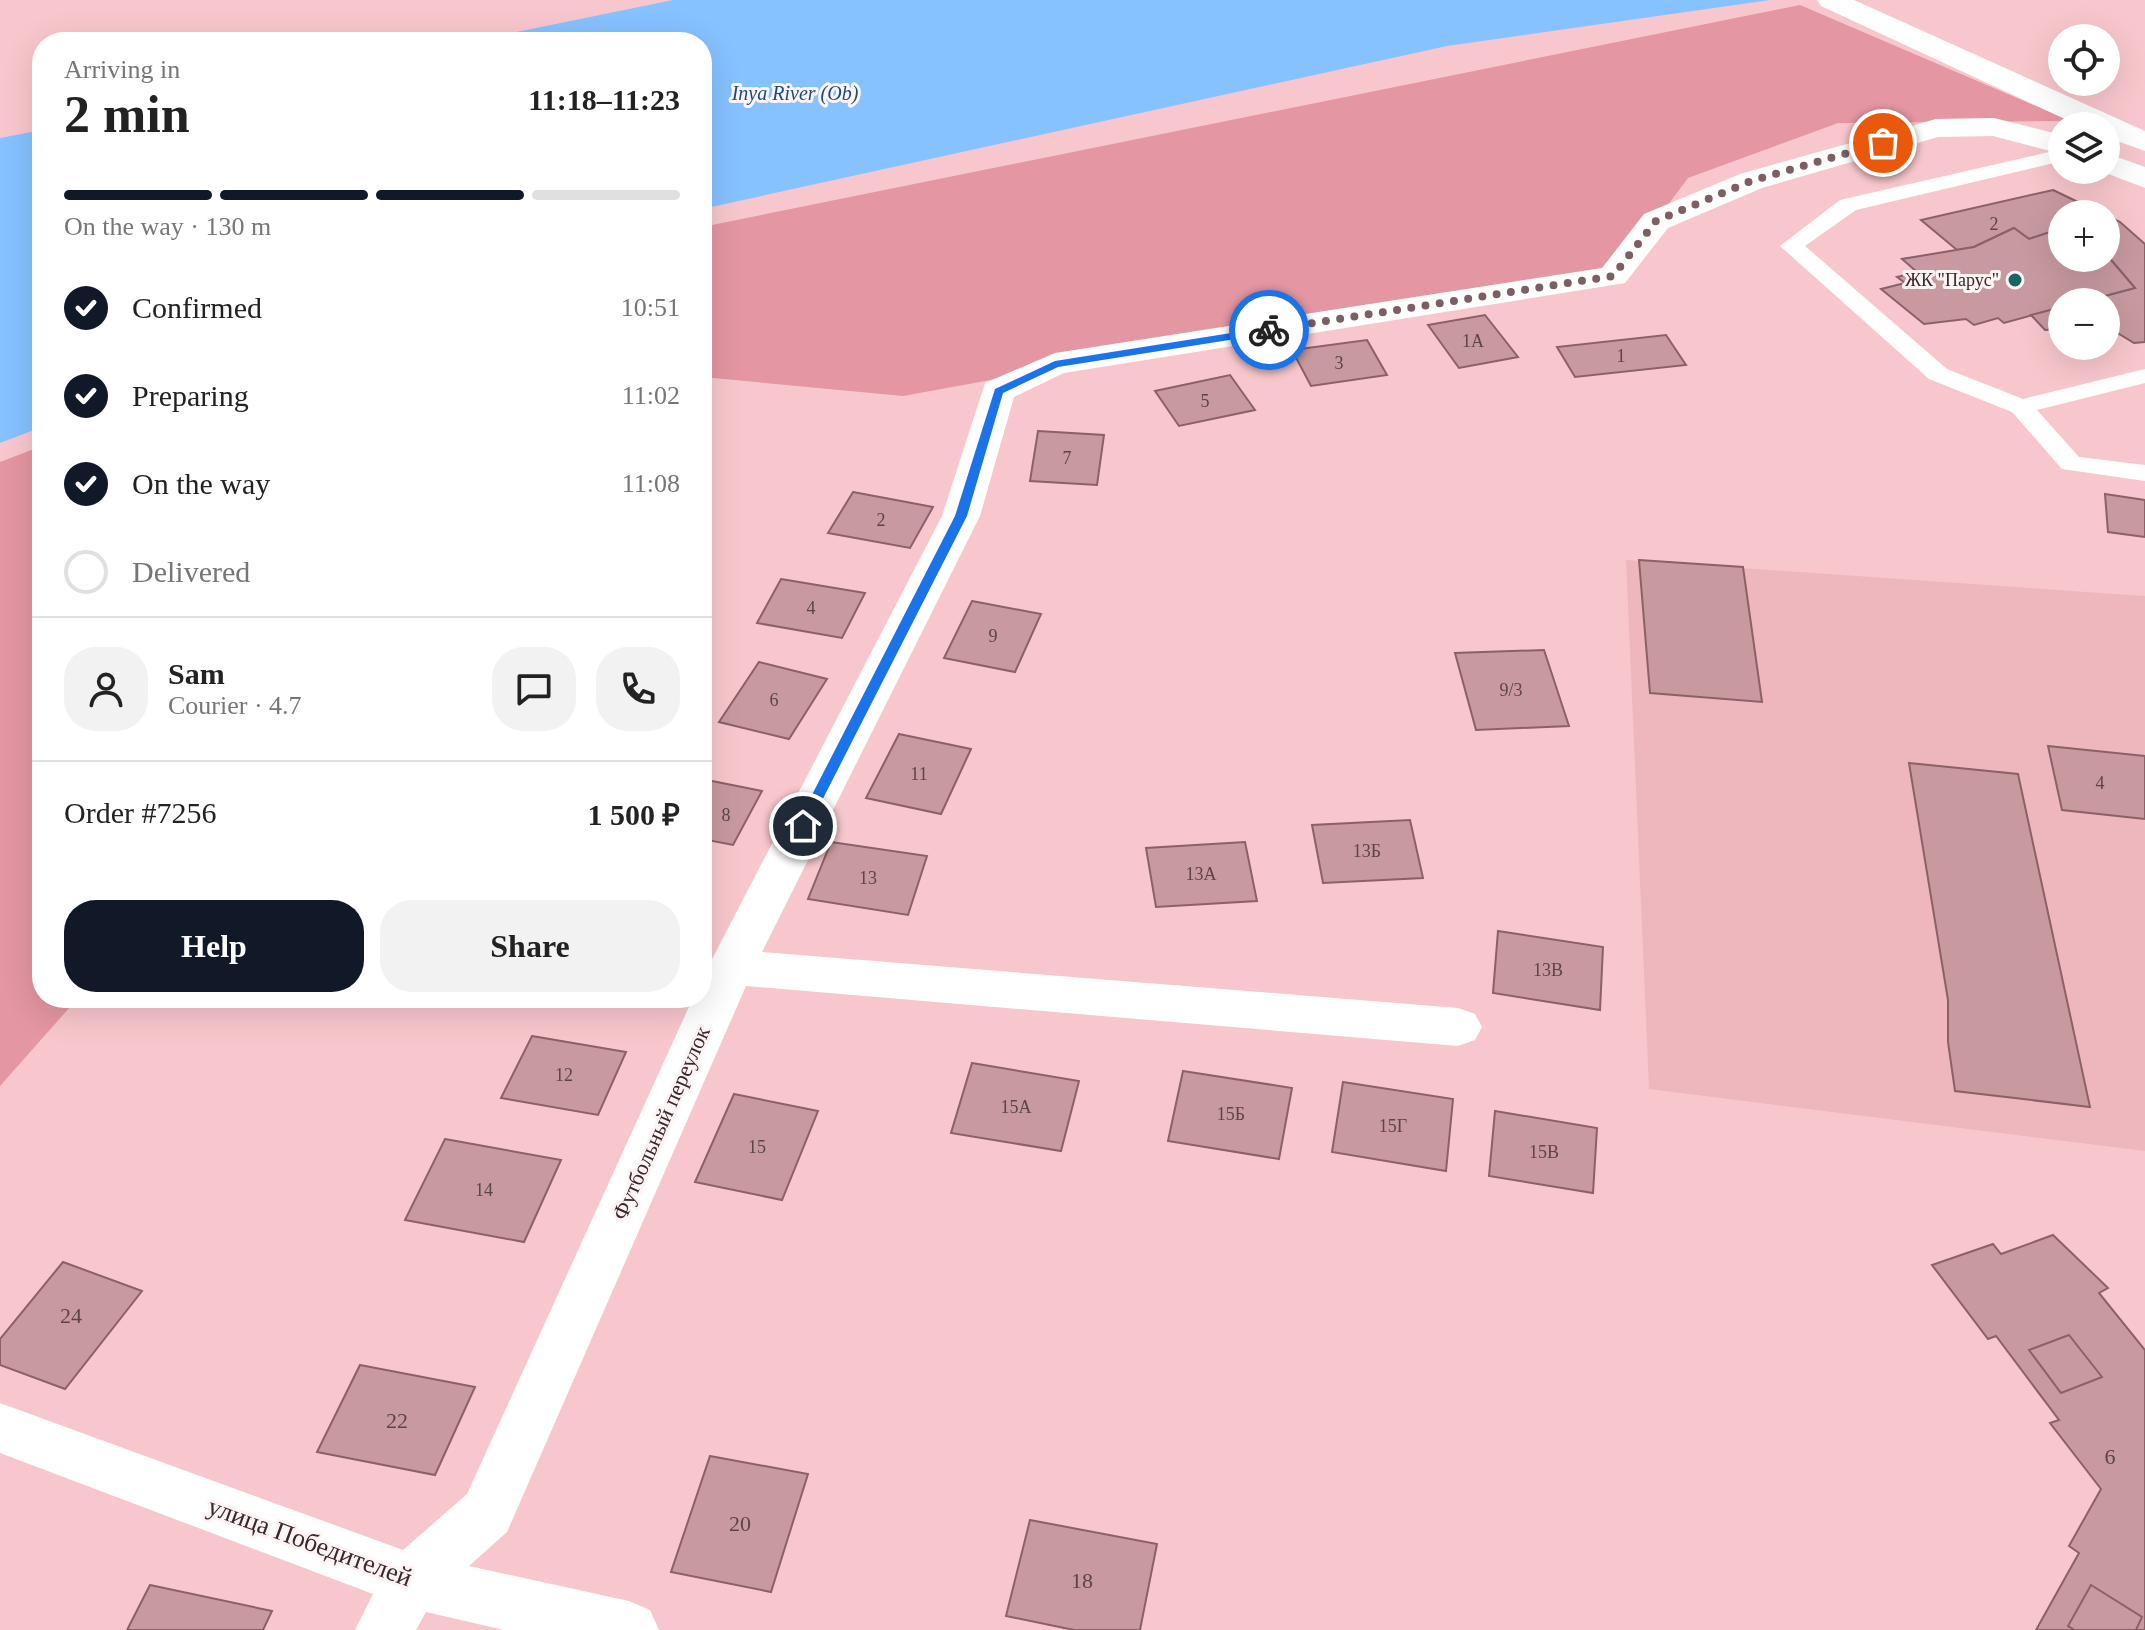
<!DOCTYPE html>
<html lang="en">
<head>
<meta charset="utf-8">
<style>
	:root { --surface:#fff; --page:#f2f2f2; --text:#222; --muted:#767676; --line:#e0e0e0; --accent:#111827 }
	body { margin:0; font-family:"Times New Roman",serif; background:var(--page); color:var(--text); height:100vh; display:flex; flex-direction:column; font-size:30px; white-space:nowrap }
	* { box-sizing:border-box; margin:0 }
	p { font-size:26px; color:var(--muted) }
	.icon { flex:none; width:44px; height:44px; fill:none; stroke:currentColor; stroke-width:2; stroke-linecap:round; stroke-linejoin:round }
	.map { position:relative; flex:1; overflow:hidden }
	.drawer { position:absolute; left:32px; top:32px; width:680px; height:976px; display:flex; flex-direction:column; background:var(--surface); border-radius:32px; box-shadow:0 8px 32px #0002 }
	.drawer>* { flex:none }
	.buttons { position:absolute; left:2048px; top:24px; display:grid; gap:16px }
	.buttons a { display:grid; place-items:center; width:72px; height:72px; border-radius:50%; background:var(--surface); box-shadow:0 8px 32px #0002; font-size:40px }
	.pin { position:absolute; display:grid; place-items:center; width:68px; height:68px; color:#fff; margin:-34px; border:4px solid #fff; border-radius:50%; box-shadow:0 2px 8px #0007 }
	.courier { position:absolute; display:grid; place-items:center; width:80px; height:80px; margin:-40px; border:6px solid #1a73e8; border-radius:50%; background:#fff; color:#222; box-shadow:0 2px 10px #0007 }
	.headline em { font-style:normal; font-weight:600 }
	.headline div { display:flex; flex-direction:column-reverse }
	.headline { display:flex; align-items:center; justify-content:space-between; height:136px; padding:0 32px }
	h1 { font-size:52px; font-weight:600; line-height:60px }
	.bar { display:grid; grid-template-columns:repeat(4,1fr); gap:12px 8px; align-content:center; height:96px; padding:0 32px }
	.bar i { height:10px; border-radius:6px; background:var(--line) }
	.bar .current { background:var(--accent) }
	.bar p { grid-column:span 4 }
	.line { display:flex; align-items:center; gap:20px; padding:0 32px; border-top:2px solid var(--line) }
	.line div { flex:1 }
	.round { display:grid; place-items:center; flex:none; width:84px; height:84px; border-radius:32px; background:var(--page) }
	ol { padding:0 32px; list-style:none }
	li { display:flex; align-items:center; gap:24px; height:88px }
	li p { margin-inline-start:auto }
	li .icon { padding:8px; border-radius:50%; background:var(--accent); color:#fff; stroke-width:4 }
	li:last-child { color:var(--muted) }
	li i { width:44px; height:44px; border:4px solid var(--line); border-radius:50% }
	.button { display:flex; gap:16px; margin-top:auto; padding:16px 32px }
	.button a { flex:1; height:92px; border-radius:32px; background:var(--accent); color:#fff; font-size:32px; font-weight:600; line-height:92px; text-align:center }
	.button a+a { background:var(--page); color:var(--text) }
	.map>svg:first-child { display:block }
	.built { fill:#eeb7be }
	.green { fill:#e496a2 }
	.water { fill:#86c2ff }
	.building { fill:#c89aa0; stroke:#8b6167; stroke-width:2 }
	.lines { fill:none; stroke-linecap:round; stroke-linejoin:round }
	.lane { fill:#fff; fill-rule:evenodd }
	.street { fill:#fff; fill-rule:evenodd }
	.secondary { fill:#fff; fill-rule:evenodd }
	.route { fill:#1a73e8 }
	.done { stroke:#7c5f63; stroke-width:8; stroke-dasharray:0 14.4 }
	.poi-dot { fill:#186561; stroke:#fef4f5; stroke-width:3 }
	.labels { text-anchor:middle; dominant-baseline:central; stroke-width:6; stroke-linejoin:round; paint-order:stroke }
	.number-label { font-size:18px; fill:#5e4448 }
	.far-poi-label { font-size:18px; fill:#3a272a; stroke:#fef4f5; text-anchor:end }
	.far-water-label { font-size:20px; font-style:italic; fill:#174d7d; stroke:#fef4f5 }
	.street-label { font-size:22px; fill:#3a272a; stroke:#fef4f5 }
	.near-number-label { font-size:22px; fill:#5e4448 }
	.near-street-label { font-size:26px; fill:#3a272a; stroke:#fef4f5 }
</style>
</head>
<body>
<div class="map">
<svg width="2145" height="1630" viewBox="0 0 2145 1630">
	<rect width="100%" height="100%" fill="#f8c7cd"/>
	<path class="built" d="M1626,560L2145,596V1151L1649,1089Z"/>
	<g class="green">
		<path d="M1800,5L2071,121L1838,123L1688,178L1624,264L903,396L702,377V227Z"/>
		<path d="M42,446V998H78L0,1086V462Z"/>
	</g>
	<g class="water">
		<path d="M673,0H1770L1447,46L702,209V42H468Z"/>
		<path d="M42,130V427L0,443V138Z"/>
	</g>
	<g class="building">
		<path d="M2053,190L2103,214H2062V234L2053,231L2029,239L2014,228L1974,247L1957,250L1921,220Z"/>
		<path d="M2106,215L2120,222L2145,244V342L2134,343L2106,326V302H2082L2135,288L2106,254Z"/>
		<path d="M2014,228L2029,239L2053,231L2062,234V258H2106V254L2135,288L2082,302H2062V307L2004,323L1998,318L1974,325L1966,319L1924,324L1881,289L1905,283L1897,277L1917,272L1902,259L1974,247Z"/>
		<path d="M2062,307V329L2045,330L2031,315Z"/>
		<path d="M1485,315L1518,357L1459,368L1428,325Z"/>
		<path d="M1666,335L1686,365L1575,377L1557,347Z"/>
		<path d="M1367,340L1387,375L1311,386L1292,350Z"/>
		<path d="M1230,375L1255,410L1179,426L1155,391Z"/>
		<path d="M1038,431L1104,435L1097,485L1030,481Z"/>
		<path d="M853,492L933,507L910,548L828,533Z"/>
		<path d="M2105,494L2145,500V537L2108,532Z"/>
		<path d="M1639,560L1743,567L1762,702L1650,693Z"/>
		<path d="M781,579L865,593L842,638L757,623Z"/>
		<path d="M972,601L1041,614L1015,672L944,658Z"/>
		<path d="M1544,650L1569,726L1476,730L1455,653Z"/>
		<path d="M759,662L827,679L789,739L719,722Z"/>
		<path d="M899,734L971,749L941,814L866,798Z"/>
		<path d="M2048,746L2145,756V819L2062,810Z"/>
		<path d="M1909,763L2018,774L2090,1107L1955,1091L1948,1042V1000Z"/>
		<path d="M702,779L762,791L733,845L702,839Z"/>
		<path d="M1410,820L1423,878L1323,883L1312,825Z"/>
		<path d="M831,842L927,856L908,915L808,899Z"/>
		<path d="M1245,842L1257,901L1156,907L1146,848Z"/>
		<path d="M1498,931L1603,947L1600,1010L1493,993Z"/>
		<path d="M532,1036L626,1052L598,1115L501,1098Z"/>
		<path d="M972,1063L1079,1081L1061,1151L951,1133Z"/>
		<path d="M1183,1071L1292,1088L1279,1159L1168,1141Z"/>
		<path d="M1343,1082L1453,1099L1446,1171L1332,1152Z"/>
		<path d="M734,1094L818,1111L782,1200L695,1182Z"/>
		<path d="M1495,1111L1597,1128L1593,1193L1489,1176Z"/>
		<path d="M445,1139L561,1160L524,1242L405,1220Z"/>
		<path d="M2053,1235L2108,1288L2099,1293L2145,1350V1630H2036L2079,1553L2069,1546L2101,1489L2050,1423L2059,1420L1996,1336L1988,1339L1932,1265L1993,1244L2001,1254Z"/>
		<path d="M63,1262L142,1291L65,1389L0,1365V1339Z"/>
		<path d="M2069,1335L2102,1377L2061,1393L2029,1350Z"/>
		<path d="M360,1365L475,1387L435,1475L317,1452Z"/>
		<path d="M710,1456L808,1474L771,1592L671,1572Z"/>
		<path d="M1030,1520L1157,1544L1140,1630H1074L1006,1616Z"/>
		<path d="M150,1585L272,1611L263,1630H127Z"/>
		<path d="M2091,1585L2142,1617L2136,1630H2075L2068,1626Z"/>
	</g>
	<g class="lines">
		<path class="lane" d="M2062,149V161L1856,210L1805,246L1947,369L2023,399L2145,369V383L2037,410L2079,457L2145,465V481L2062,469L2012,412L1929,379L1780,246L1840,200Z"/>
		<g class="street">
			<path d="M1994,118L2062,135V154L1993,136L1938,137L1762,188L1668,228L1625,283L1064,373L1014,397L980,516L762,952L1458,1008L1475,1014L1482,1027L1475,1040L1458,1046L746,986L507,1532L469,1566L629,1601L650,1610L659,1630H504L426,1612L416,1630H355L373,1594L0,1453V1403L403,1550L467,1494L693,998H702V979L708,967L942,516L985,383L1055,353L1602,268L1644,214L1740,174L1936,119Z"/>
			<path d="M2106,153L2145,167V188L2098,170H2106Z"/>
		</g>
		<path class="secondary" d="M1817,0H1854L2145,131V151L2106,137V126H2080L1821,6Z"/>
	</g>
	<path class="route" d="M1269,327L1273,333L1058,367L1003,393L967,516L809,826L798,829L796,826L955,516L995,389L1055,361Z"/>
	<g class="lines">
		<path class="done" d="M1269,330L1613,276L1656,221L1751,181L1883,143"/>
	</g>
	<circle class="poi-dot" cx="2015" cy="280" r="8"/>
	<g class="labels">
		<g class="number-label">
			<text x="1994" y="224">2</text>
			<text x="1473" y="341">1А</text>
			<text x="1621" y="356">1</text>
			<text x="1339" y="363">3</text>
			<text x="1205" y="401">5</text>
			<text x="1067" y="458">7</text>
			<text x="881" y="520">2</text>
			<text x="811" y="608">4</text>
			<text x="993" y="636">9</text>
			<text x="1511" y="690">9/3</text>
			<text x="774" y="700">6</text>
			<text x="919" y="774">11</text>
			<text x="2100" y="783">4</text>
			<text x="726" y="815">8</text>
			<text x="1367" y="851">13Б</text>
			<text x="1201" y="874">13А</text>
			<text x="868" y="878">13</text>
			<text x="1548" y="970">13В</text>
			<text x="564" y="1075">12</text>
			<text x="1016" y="1107">15А</text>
			<text x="1231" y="1114">15Б</text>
			<text x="1393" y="1126">15Г</text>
			<text x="757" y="1147">15</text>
			<text x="1544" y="1152">15В</text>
			<text x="484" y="1190">14</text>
		</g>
		<g class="far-poi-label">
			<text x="1999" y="280">ЖК "Парус"</text>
		</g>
		<g class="far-water-label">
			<text x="795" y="93">Inya River (Ob)</text>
		</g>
		<g class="street-label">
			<text transform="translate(661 1123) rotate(-66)">Футбольный переулок</text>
		</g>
		<g class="near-number-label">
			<text x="71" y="1315">24</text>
			<text x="397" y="1420">22</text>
			<text x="2110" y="1456">6</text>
			<text x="740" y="1523">20</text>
			<text x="1082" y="1580">18</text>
		</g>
		<g class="near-street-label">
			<text transform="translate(310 1542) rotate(20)">улица Победителей</text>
		</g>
	</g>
</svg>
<div class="buttons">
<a><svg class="icon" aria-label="locate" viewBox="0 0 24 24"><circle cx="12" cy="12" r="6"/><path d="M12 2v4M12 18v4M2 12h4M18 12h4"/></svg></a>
<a><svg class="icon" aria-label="layers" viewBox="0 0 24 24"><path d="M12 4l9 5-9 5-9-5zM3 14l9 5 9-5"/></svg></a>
<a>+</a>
<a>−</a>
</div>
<div class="pin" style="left:1883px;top:143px;background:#ea580c"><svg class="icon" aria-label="bag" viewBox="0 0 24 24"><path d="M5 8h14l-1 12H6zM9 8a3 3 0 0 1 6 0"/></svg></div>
<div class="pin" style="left:803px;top:826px;background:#1f2937"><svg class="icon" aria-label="home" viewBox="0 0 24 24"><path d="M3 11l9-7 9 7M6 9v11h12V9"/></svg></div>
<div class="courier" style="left:1269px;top:330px"><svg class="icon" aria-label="bike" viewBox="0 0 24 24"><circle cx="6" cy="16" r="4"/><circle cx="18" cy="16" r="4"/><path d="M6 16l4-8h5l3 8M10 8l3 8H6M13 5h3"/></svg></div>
<section class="drawer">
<div class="headline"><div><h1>2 min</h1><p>Arriving in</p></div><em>11:18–11:23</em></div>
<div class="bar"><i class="current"></i><i class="current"></i><i class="current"></i><i></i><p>On the way · 130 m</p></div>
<ol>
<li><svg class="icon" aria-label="check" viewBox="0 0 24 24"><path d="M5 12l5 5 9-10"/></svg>Confirmed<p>10:51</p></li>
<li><svg class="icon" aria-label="check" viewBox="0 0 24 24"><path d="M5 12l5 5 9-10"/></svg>Preparing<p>11:02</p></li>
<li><svg class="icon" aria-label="check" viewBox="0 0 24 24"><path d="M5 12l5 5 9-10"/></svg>On the way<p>11:08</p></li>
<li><i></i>Delivered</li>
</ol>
<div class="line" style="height:144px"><a class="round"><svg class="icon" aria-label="person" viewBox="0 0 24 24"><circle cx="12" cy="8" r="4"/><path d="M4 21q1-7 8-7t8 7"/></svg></a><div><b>Sam</b><p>Courier · 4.7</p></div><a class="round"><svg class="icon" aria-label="chat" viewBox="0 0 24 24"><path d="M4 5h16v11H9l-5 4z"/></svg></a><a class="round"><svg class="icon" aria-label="phone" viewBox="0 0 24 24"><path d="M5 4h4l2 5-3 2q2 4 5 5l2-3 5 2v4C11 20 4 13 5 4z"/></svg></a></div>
<div class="line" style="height:104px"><div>Order #7256</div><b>1 500 ₽</b></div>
<div class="button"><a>Help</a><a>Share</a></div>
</section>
</div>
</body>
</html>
